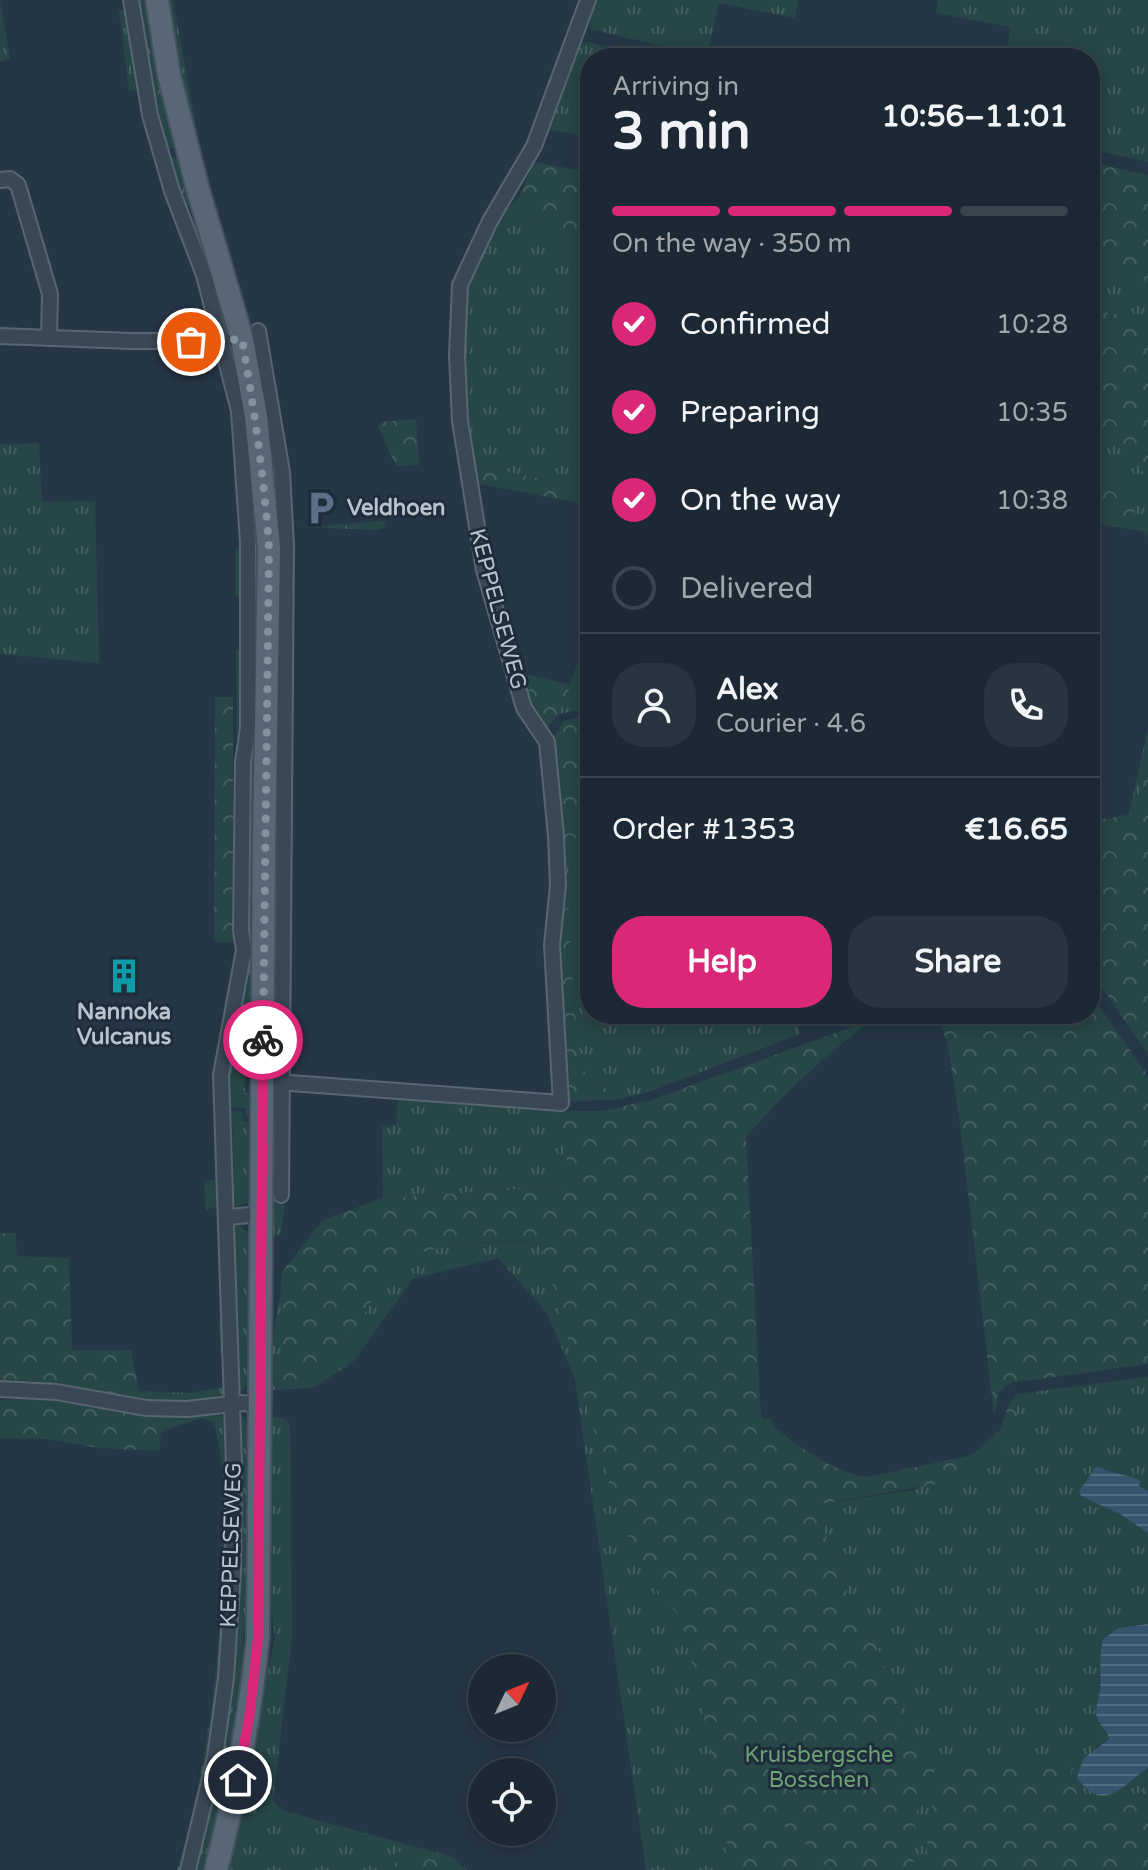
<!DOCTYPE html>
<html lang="en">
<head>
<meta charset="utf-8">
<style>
	:root { --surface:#1c2834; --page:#293440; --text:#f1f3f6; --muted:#a0a6ac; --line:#3a444f; --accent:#db2777 }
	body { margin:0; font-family:"Varela Round",sans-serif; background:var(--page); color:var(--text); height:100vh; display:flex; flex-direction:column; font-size:30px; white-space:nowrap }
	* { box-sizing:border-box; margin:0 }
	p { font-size:26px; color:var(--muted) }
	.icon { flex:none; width:44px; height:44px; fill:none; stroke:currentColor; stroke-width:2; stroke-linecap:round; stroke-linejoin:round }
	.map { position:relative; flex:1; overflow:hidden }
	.sheet { position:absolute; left:580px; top:48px; width:520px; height:976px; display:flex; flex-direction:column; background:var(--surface); border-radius:32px; box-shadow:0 4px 20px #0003,0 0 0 2px var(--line) }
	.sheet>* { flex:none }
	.needle { width:52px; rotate:47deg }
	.tools { position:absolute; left:468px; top:1654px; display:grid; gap:16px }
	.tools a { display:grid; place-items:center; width:88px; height:88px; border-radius:50%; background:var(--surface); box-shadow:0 4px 20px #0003,0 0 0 2px var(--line); font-size:40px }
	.pin { position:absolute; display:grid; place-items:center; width:68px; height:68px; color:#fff; margin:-34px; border:4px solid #fff; border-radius:50%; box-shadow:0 2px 8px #0007 }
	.courier { position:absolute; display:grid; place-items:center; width:80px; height:80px; margin:-40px; border:6px solid #db2777; border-radius:50%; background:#fff; color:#222; box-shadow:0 2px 10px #0007 }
	.overview em { font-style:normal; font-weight:800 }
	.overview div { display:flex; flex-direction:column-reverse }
	.overview { display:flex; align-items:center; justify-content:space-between; height:136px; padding:0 32px }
	h1 { font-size:52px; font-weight:800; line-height:60px }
	.bar { display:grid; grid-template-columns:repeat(4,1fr); gap:12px 8px; align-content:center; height:96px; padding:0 32px }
	.bar i { height:10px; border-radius:6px; background:var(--line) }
	.bar .on { background:var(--accent) }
	.bar p { grid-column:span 4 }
	.line { display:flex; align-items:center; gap:20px; padding:0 32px; border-top:2px solid var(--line) }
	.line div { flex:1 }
	.round { display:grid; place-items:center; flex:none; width:84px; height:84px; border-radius:32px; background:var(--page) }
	ol { padding:0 32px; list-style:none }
	li { display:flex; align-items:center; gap:24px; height:88px }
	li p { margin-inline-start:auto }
	li .icon { padding:8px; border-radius:50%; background:var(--accent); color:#fff; stroke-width:4 }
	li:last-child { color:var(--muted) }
	li i { width:44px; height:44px; border:4px solid var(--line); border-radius:50% }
	.button { display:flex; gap:16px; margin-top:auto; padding:16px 32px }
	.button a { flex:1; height:92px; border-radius:32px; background:var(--accent); color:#fff; font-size:32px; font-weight:800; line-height:92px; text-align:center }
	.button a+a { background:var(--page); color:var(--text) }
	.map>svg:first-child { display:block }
	.grass { fill:url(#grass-tufts) }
	.forest { fill:url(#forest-crowns) }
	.water { fill:url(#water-rules) }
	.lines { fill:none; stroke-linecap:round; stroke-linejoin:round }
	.street-casing { stroke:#586672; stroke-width:18 }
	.primary-casing { stroke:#43515e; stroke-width:26 }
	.street { stroke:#3a4855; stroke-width:14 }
	.primary { stroke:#586775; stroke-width:22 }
	.done { stroke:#85929e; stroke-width:8; stroke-dasharray:0 14.4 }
	.route { stroke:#db2777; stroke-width:10 }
	.labels { text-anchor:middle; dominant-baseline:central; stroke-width:6; stroke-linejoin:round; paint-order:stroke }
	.poi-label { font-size:22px; font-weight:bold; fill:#b8c3ce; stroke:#1e2d3b; text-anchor:start }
	.street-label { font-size:22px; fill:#b8c3ce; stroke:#1e2d3b }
	.park-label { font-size:22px; fill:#6da173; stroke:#1e2d3b }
</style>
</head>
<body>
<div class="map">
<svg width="1148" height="1870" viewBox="0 0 1148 1870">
	<defs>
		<pattern id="grass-tufts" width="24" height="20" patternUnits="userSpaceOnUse" patternTransform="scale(2)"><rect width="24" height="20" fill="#274647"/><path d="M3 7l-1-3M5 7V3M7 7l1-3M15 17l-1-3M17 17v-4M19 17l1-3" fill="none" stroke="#445f60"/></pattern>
		<pattern id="forest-crowns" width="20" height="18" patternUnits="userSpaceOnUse" patternTransform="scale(2)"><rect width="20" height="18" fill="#274647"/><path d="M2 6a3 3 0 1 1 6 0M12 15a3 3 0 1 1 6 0" fill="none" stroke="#445f60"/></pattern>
		<pattern id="water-rules" width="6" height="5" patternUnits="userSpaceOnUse" patternTransform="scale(2)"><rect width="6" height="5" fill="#37546e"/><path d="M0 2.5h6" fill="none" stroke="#526b82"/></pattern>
	</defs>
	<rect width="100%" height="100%" fill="#253646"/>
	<g class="grass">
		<path d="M0,0L10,59L0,62Z"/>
		<path d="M136,0H148L176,147L164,149L150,91Z"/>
		<path d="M166,0H173L199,144L193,142Z"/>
		<path d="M594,0H799L795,18L719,3L707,57L591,29L588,18Z"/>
		<path d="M938,0H1148V162L1090,149V58H1007L1010,27L936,13Z"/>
		<path d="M119,10H127L139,90L129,91Z"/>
		<path d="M588,42L660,58H590V137L546,129L580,43Z"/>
		<path d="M179,156L213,270L211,271L206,257L200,252L204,245L191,208L183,204L167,158Z"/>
		<path d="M1090,183L1148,193V537L1142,531L1090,523Z"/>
		<path d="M513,203L590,260V489L472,465C459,376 445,274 513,203Z"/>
		<path d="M248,430C258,546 257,662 254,779H249L248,759L252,749C253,642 256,536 248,430Z"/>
		<path d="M39,443L42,502L95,501L99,663L0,654V444Z"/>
		<path d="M384,521L385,527L380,530L300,527Z"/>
		<rect x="235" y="549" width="7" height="47"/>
		<path d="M590,628V708L559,714Z"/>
		<path d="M236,650H242V735L237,752Z"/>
		<path d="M1148,729V827L1126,826Z"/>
		<path d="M248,784H254V972L247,1016L239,1009L251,956L247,931Z"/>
		<path d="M275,785H278L277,1039L273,1038Z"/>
		<path d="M590,804V1014H794L800,1034L649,1092L621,1099L586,1074L579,1062L562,906L561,847L583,833L580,810Z"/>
		<path d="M238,1013L244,1018L245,1093H249V1116H246L245,1108L228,1107L230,1061Z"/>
		<path d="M398,1098L557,1111L573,1186L383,1198L382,1126L396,1125Z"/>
		<path d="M228,1111L242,1112L243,1121L252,1122L253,1190L246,1203L236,1207L231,1203L230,1190L234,1185L232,1119Z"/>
		<path d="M273,1128H278L275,1204L285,1205L280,1236H272Z"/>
		<path d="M217,1180L220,1206L206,1209L204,1181Z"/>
		<path d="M239,1225L246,1231L252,1245L251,1378L242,1391L237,1387L230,1227Z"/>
		<path d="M540,1242L599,1444L771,1418L796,1514L892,1690L874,1638L849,1598L815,1505L914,1490L1004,1449L1019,1416L1009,1404L1017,1394L1148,1377V1624L1132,1625L1099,1676L1100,1693L1095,1710L1109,1739L1094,1749L1148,1756V1870H646L575,1380L547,1313L498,1258L413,1279L353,1362L313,1388L271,1390L272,1349L278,1302L280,1301L282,1271L285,1268L284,1313L302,1377C323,1361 345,1344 359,1322C371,1305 378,1285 392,1270C424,1237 498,1243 540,1242Z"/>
		<path d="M218,1322L224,1325L225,1394C203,1410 167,1402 141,1401L139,1391L190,1393L224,1387Z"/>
		<path d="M215,1411L225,1418L228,1424C229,1576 226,1723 181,1870H177C210,1758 223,1642 223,1526C223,1492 224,1454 213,1422L202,1418L178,1426L172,1419L127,1413L161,1415Z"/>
		<path d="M241,1414L249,1426V1602L243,1638L242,1707L236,1706L235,1712L241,1714L207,1870H195L221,1764L225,1711H229L230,1706L227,1704L241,1472C241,1453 236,1434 238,1415Z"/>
		<path d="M271,1416L284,1418L290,1424L292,1637L273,1801L284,1811L454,1857L467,1870L398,1851L393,1870H224L275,1638L269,1586Z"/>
	</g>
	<g class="forest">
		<path d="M534,162L590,172V260L513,203L519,197Z"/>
		<path d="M1090,162L1148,175V282L1090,266Z"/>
		<path d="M1090,309L1133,318L1148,329V476L1090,419Z"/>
		<path d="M416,419L419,465L396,466L378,426L382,422Z"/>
		<path d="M1090,457C1106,472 1138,496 1135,520L1128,525H1090Z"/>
		<path d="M472,465L590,489V505L475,483Z"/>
		<path d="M517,672L571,685L559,714L545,730L529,708Z"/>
		<path d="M215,697H233V942H214Z"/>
		<path d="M580,717L590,718V804L580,810L584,833L561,847L552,740L564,721Z"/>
		<path d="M1148,748V807L1138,806Z"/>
		<path d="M1132,814L1148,816V1054L1090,971V819C1106,821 1117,816 1132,814Z"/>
		<path d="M562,906L568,911L579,1062L586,1074L621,1099L569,1102L557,927Z"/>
		<path d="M1090,993L1148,1076V1364L1011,1383L1000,1391L994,1414L959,1116L949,1053L939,1014H1090Z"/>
		<path d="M871,1020C825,1056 784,1093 746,1137L761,1417C792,1440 829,1472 868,1477L972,1455L1000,1430L1009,1404L1019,1416L1016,1432L1004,1449L942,1483L815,1505L849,1598L874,1638L904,1723L935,1770L923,1793L916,1814L913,1870H829C807,1845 784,1820 752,1808L748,1820L764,1826L812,1870H721L727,1847L726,1815L681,1618L643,1573L613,1496L540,1242C499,1241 422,1239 392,1271C378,1286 370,1306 359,1323C339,1352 310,1373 279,1389L285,1268L323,1220L383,1198L572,1186L557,1111H602L651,1100Z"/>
		<path d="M0,1233H15L17,1256L69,1258L72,1350H131L141,1401C94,1394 48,1378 0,1380Z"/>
		<path d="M22,1399L67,1401L127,1413L172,1419L178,1426L161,1433L159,1451L99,1448L47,1439L0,1438V1400Z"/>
		<path d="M998,1758L1028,1764L1050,1760L1073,1762L1069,1781L1087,1799H1120L1148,1790V1870H926C929,1841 923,1787 955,1770C967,1763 984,1761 998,1758Z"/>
		<path d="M398,1851L461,1867V1870H393Z"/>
	</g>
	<g class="water">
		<path d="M1097,1466C1109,1473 1125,1474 1140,1480L1139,1486L1148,1491V1533L1122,1515L1081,1496L1079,1491Z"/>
		<path d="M1148,1624V1768C1123,1783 1106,1816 1077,1778L1083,1759L1109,1739C1107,1729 1099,1726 1097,1717C1094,1708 1099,1700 1100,1691C1101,1673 1099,1657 1103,1639L1119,1628Z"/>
	</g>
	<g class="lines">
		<g class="street-casing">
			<g id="street">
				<path d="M131,0L150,115L172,191L204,275L239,411L248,542V728L243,762L241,931L244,950L221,1075L234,1465L233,1571L226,1678L215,1757L188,1870"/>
				<path d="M0,180L10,179L18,185L50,294L49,338"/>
				<path d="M258,331L282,472L286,545L281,1195"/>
				<path d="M0,336L131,341H227"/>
				<path d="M263,1081L561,1103L552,945L558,885L556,836L547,742L524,708L484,570L460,421L457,355L460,285L490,221L534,146L588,0"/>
				<path d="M227,1217L262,1214"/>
				<path d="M0,1389L57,1392L146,1408L187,1409L241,1403L261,1405"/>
			</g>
		</g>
		<g class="primary-casing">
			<path id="primary" d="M157,0L169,75L197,186L242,339L256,416L269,547L264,849L258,1637C250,1718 236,1791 216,1870"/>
		</g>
		<use href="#street" class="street"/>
		<use href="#primary" class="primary"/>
	</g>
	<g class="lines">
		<path class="done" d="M191,342L242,339C254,408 264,477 269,547L263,1040"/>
		<path class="route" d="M238,1780L250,1712L258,1637L263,1040"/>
	</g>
	<defs>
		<g id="parking-bare" transform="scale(2.76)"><path d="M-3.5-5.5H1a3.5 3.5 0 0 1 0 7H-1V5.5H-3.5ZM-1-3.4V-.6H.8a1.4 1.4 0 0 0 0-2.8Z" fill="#5c6f8a" stroke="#1e2d3b" stroke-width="2.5" paint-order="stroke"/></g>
		<g id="building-bare" transform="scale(2.76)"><path d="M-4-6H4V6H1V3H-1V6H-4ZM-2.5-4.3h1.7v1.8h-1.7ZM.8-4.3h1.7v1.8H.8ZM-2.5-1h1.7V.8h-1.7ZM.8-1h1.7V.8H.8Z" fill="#0f9aa8" stroke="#1e2d3b" stroke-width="2.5" paint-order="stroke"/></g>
	</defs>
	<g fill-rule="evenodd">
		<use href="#parking-bare" x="321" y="508"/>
		<use href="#building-bare" x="124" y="976"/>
	</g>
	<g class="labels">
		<g class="poi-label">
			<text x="347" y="508">Veldhoen</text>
			<text x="124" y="1012" text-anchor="middle">Nannoka<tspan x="124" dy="25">Vulcanus</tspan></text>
		</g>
		<g class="street-label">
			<text transform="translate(498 609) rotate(75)">KEPPELSEWEG</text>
			<text transform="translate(231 1545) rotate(-88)">KEPPELSEWEG</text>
		</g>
		<g class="park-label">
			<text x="819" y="1755">Kruisbergsche<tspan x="819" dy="25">Bosschen</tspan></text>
		</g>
	</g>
</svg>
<div class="tools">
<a><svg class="needle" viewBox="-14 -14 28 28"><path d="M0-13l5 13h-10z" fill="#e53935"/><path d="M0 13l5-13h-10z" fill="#a0a6ac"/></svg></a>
<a><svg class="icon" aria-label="locate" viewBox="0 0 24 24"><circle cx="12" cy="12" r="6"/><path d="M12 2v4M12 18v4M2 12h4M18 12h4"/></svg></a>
</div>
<div class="pin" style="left:191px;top:342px;background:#ea580c"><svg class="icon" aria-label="bag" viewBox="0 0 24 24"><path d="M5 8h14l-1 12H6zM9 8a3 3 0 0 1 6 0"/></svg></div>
<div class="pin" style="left:238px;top:1780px;background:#1f2937"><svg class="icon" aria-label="home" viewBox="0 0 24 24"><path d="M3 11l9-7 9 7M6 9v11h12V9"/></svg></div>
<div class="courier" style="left:263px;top:1040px"><svg class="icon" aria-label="bike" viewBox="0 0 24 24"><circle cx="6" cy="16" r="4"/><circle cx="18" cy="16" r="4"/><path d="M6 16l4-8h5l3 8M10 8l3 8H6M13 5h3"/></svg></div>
<section class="sheet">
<div class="overview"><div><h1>3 min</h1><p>Arriving in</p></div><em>10:56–11:01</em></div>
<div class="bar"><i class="on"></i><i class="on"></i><i class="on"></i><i></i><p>On the way · 350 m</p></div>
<ol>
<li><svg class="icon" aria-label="check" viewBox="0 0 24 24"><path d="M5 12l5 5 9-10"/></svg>Confirmed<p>10:28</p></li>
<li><svg class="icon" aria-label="check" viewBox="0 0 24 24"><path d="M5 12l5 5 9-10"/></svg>Preparing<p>10:35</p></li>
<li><svg class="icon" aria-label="check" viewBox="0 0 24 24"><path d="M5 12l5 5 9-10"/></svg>On the way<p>10:38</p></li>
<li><i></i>Delivered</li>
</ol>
<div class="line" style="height:144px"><a class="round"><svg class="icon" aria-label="person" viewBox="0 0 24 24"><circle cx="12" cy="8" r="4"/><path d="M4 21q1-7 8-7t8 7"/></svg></a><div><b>Alex</b><p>Courier · 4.6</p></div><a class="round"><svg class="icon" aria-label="phone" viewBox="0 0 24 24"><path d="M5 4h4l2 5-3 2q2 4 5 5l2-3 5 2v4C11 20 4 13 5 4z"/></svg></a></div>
<div class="line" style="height:104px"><div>Order #1353</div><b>€16.65</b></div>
<div class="button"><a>Help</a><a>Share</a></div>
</section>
</div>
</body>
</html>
